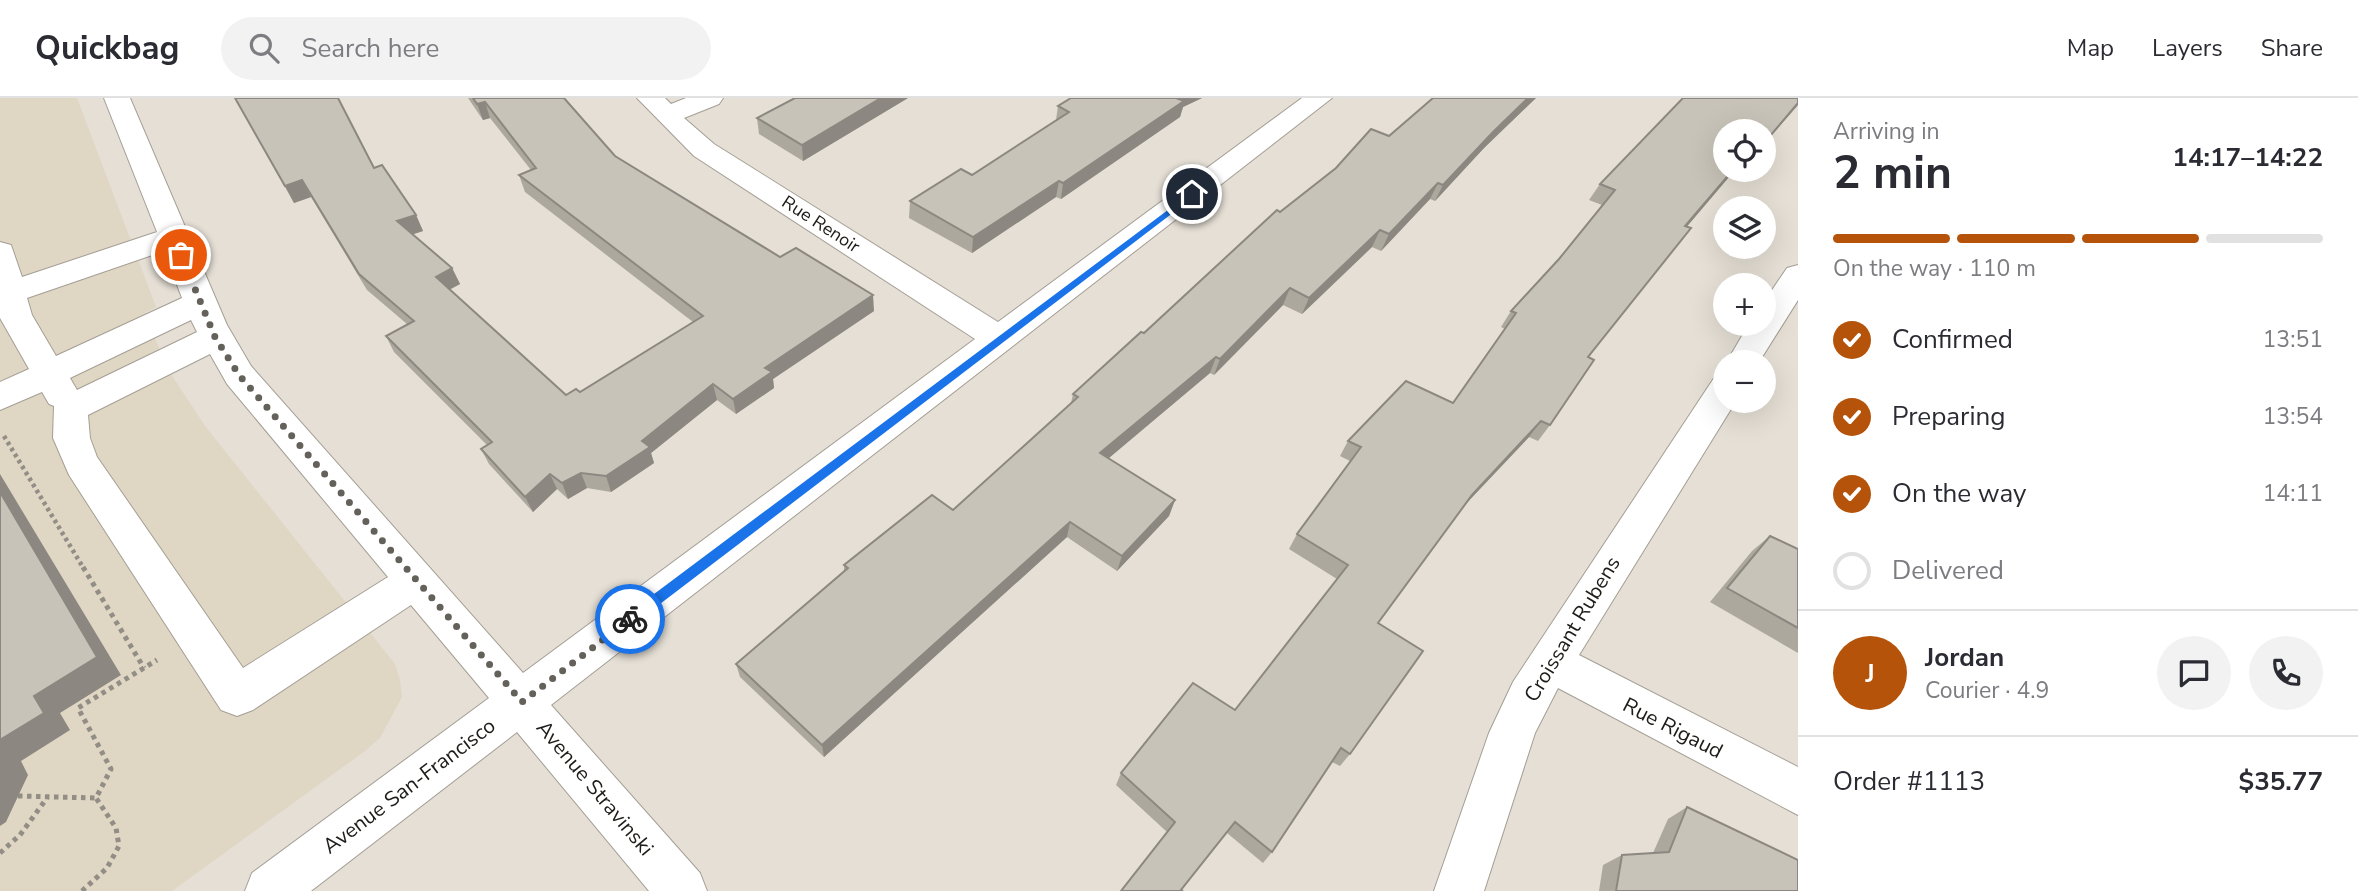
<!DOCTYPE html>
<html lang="en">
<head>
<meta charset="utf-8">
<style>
	:root { --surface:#fff; --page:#f2f2f3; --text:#2b2b33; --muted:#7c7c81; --line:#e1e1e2; --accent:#b45309 }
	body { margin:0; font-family:"Nunito Sans",sans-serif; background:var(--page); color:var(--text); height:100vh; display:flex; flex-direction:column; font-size:26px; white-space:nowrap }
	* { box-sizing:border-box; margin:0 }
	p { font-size:23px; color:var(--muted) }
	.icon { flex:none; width:38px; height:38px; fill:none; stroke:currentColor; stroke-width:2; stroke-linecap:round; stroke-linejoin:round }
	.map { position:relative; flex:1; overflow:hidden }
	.details { display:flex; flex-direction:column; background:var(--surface); width:560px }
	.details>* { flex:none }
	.buttons { position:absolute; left:1713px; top:21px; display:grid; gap:14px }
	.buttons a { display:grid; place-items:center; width:63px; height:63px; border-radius:50%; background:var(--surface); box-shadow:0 7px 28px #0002; font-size:35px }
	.pin { position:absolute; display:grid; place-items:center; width:60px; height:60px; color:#fff; margin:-30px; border:4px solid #fff; border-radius:50%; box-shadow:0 2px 7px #0007 }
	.courier { position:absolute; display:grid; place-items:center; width:70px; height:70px; margin:-35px; border:5px solid #1a73e8; border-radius:50%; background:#fff; color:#222; box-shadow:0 2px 9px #0007 }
	.summary em { font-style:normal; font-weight:700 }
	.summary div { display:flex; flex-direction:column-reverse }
	.summary { display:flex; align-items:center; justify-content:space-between; height:119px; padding:0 35px }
	h1 { font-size:46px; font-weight:700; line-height:52px }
	.bar { display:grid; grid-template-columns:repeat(4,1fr); gap:10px 7px; align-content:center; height:84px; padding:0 35px }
	.bar i { height:9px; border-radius:5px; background:var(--line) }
	.bar .current { background:var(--accent) }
	.bar p { grid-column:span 4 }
	.line { display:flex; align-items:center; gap:18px; padding:0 35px; border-top:2px solid var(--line) }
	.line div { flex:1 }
	.round { display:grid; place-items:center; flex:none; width:74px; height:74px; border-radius:37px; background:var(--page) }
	ol { padding:0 35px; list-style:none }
	li { display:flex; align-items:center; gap:21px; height:77px }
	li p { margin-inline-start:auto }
	li .icon { padding:7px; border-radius:50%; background:var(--accent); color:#fff; stroke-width:4 }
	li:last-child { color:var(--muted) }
	li i { width:38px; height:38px; border:4px solid var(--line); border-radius:50% }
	header { display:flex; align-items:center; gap:42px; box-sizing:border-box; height:98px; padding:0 35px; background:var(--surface); border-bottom:2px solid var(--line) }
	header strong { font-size:33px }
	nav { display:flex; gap:38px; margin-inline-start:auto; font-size:24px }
	.search { width:490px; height:63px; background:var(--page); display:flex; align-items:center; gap:18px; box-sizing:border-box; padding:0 24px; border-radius:38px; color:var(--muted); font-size:26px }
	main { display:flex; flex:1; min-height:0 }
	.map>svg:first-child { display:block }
	.built { fill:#dfd6c4 }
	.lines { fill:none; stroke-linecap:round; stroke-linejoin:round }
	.minor-casing { stroke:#a49e94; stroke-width:2 }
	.path-far1 { stroke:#928e86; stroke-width:4.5; stroke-dasharray:3.5 3.5; stroke-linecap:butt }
	.path { stroke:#928e86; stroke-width:5; stroke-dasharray:4.5 4.5; stroke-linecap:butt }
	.minor { fill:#fff; fill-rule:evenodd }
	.wall { fill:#aca89e }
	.shaded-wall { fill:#8c8881 }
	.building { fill:#c8c3b8; stroke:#8c8881; stroke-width:2 }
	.route { fill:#1a73e8 }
	.done { stroke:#64605a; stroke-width:7; stroke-dasharray:0 12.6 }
	.labels { text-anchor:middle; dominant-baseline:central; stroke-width:6; stroke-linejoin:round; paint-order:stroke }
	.far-street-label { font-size:18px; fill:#1e1c18; stroke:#fff }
	.street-label { font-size:21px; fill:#1e1c18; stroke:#fff }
</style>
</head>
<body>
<header>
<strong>Quickbag</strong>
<div class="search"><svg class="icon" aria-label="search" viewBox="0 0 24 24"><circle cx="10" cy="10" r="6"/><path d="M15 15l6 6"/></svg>Search here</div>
<nav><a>Map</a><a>Layers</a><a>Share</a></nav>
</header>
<main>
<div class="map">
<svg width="1798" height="793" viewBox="0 0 1798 793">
	<rect width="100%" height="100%" fill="#e5dfd5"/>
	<path class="built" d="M0,0H77L156,209L145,215L167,270L205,328L395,566L400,582L402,599L380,640L365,653L172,793H0Z"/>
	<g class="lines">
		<g class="minor-casing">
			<g id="minor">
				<path d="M104,0H130L227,227L251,268L523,575L975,241L694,58L637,0H665L671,6L686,0H723L719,6L684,20L714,46L998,224L1302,0H1332L551,607L700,775L707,793H649L517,634L311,793H245L252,775L489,600L411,507L253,612L237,618L221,612L69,377L53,340L54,308L49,306L42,294L0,312V284L29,271L0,220V144L11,147L22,179L157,134ZM164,153L182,200L56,258L32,217L27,200ZM191,222L197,234L77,292L70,280ZM210,256L227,286L388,479L243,570L97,359L90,340L88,317Z"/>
				<path d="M1798,167V202L1759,264L1726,265L1749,226H1764V204L1787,170Z"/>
				<path d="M1726,276V303H1736L1579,557L1798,669V717L1558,590L1535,635L1484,793H1434L1489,635L1513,584L1714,280Z"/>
			</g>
		</g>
		<path class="path-far1" d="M4,338L84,471"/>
		<g class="path">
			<path d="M83,469L144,570"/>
			<path d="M18,698L96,700"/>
			<path d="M0,755L20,737L47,700"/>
			<path d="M82,793L107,770L119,748L116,730L96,700L111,671L78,610L157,562"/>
		</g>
		<use href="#minor" class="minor"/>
	</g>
	<g class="wall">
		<path d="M235,0L374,70L416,117L423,133L413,136L452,170L460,186L449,192L566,297L580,294L693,224L525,94L519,77L531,72L490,20L483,22L468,0H564L615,58L780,159L874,213L773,281L774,290L736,316L717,302L651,355L654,365L611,394L587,390L568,401L557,391L533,414L489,366L481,351L487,347L394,254L386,238L407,226L367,192L311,99L294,105Z"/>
		<path d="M908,0L803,63L759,36L757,20Z"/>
		<path d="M1071,0H1202L1183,9L1180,19L1061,101L1056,99L972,155L909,120L910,103L972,77L1056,22L1058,8Z"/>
		<path d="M1433,0H1536L1484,50L1435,103L1430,101L1381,153L1372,149L1302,216L1283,207L1214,277L1210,275L1108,360L1175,402L1169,418L1117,473L1067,439L824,659L740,579L736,566L844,474V467L953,412L1071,305L1073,296L1144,235L1280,114L1389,38Z"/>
		<path d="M1726,72H1742L1737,78L1731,76L1686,129L1589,259L1550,327L1538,343L1529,339L1461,411L1378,525L1350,656L1340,668L1332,664L1272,754L1263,765L1227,735L1181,792L1121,793L1167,734L1116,687L1121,675L1235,612L1337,481L1289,451L1297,436L1350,363L1340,358L1348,343L1453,305L1505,231L1501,229L1511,213L1559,161L1602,107L1589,102L1600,86Z"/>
		<path d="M1770,438L1798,451V555L1710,504L1752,453Z"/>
		<path d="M1687,709L1798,793H1599L1603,767L1622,757L1653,755L1668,721Z"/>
	</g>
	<g class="shaded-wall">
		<path d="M881,0H908L803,63L802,47Z"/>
		<path d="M1172,0H1202L1183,9L1180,19L1061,101L1063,85Z"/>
		<path d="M1528,0H1536L1484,50L1435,103L1443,87L1493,34Z"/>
		<path d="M485,4L490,20L483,22L477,6Z"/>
		<path d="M1798,5V7L1764,46V45Z"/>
		<path d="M1733,72H1735L1673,145L1685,128Z"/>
		<path d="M302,82L311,99L294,105L285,88Z"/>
		<path d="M1059,83L1056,99L972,155L973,139Z"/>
		<path d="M1438,85L1430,101L1381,153L1389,136Z"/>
		<path d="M416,117L423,133L405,139L397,123Z"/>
		<path d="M1380,132L1372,149L1302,216L1309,200Z"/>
		<path d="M452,170L460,186L443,195L436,179Z"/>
		<path d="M1290,190L1283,207L1214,277L1220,261Z"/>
		<path d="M873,197L874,213L773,281L774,290L736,316L733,301L765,270Z"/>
		<path d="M1216,259L1210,275L1096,371L1100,355Z"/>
		<path d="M713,286L717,302L651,355L654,365L611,394L606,378L642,343Z"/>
		<path d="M1541,323L1529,339L1460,412L1472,397Z"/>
		<path d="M581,375L587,390L568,401L562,385Z"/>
		<path d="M0,376L121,577L60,615L70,632L21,663L28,677L6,724L0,728V642L34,598L0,394Z"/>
		<path d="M550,376L557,391L533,414L525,399Z"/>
		<path d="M1175,402L1169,418L1117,473L1122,458Z"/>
		<path d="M1070,424L1067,439L824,659L822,647Z"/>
	</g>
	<g class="building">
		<path d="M235,0H338L374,70L382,67L416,117L397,123L452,170L436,179L566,297L576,291L580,294L703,218L519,77L536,70L485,4L477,6L473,0H564L615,58L780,159L796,150L873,197L765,270L772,274L733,301L713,286L642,343L650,349L606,378L581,375L562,385L550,376L525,399L481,351L492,344L386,238L414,223L359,176L302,82L285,88Z"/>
		<path d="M795,0H881L802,47L757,20Z"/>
		<path d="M1071,0H1176L1184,3L1063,85L1059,83L973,139L910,103L961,71L972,77L1069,14L1058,8Z"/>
		<path d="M1433,0H1528L1493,34L1443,87L1438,85L1389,136L1380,132L1309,200L1290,190L1220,261L1216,259L1100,355L1175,402L1122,458L1070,424L822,647L736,566L848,470L844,467L932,397L953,412L1078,299L1073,296L1141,234L1144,235L1277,112L1280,114L1336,70L1371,31L1389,38Z"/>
		<path d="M1683,0H1798V5L1764,45V33H1726V72H1733L1685,128L1691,130L1588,259L1594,262L1550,327L1541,323L1472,397L1378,525L1423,553L1350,656L1341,650L1272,754L1235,724L1181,792L1183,793H1121L1175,724L1121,675L1193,585L1235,612L1348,467L1297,436L1361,349L1348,343L1406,283L1453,305L1516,215L1511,213L1559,161L1615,92L1600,86Z"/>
		<path d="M0,394L97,559L34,598L44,615L0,642Z"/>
		<path d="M1770,438L1798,451V530L1727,490Z"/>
		<path d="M1687,709L1798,762V793H1616L1622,757L1669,754Z"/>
	</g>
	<path class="route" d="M1192,94L1195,98L635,525H626V517Z"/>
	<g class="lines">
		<path class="done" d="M181,157L215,239L239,277L522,604L630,521"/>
	</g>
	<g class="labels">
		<g class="far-street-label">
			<text transform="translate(821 126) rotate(33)">Rue Renoir</text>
		</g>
		<g class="street-label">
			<text transform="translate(1572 531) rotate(-59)">Croissant Rubens</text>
			<text transform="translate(1673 630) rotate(27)">Rue Rigaud</text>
			<text transform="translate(409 688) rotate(-37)">Avenue San-Francisco</text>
			<text transform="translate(595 690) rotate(50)">Avenue Stravinski</text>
		</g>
	</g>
</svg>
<div class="buttons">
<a><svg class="icon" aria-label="locate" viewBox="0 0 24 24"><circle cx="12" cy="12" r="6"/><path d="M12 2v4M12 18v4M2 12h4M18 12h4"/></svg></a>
<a><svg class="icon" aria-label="layers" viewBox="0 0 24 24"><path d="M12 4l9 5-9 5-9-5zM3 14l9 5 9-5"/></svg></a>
<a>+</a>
<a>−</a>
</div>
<div class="pin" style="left:181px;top:157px;background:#ea580c"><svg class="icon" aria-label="bag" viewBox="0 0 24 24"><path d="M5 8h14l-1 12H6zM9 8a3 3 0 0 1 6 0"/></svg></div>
<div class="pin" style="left:1192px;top:96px;background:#1f2937"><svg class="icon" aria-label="home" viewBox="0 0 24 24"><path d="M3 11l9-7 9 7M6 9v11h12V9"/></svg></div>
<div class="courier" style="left:630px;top:521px"><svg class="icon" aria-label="bike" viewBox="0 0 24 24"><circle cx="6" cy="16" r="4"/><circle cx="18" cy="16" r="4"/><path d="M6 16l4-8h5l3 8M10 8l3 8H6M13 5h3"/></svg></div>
</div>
<section class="details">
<div class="summary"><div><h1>2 min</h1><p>Arriving in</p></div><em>14:17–14:22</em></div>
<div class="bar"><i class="current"></i><i class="current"></i><i class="current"></i><i></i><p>On the way · 110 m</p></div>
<ol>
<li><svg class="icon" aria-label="check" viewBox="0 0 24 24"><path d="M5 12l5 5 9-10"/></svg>Confirmed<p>13:51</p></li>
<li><svg class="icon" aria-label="check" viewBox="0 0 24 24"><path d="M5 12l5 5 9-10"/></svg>Preparing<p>13:54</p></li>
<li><svg class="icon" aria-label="check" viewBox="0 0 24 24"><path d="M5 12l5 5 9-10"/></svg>On the way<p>14:11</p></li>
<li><i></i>Delivered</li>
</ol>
<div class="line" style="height:126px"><b class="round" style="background:var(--accent);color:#fff">J</b><div><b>Jordan</b><p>Courier · 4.9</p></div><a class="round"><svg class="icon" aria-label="chat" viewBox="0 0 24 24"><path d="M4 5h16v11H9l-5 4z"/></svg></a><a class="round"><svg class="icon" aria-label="phone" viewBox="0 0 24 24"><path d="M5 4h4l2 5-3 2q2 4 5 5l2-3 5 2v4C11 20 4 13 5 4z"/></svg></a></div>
<div class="line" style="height:91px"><div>Order #1113</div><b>$35.77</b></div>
</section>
</main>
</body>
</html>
